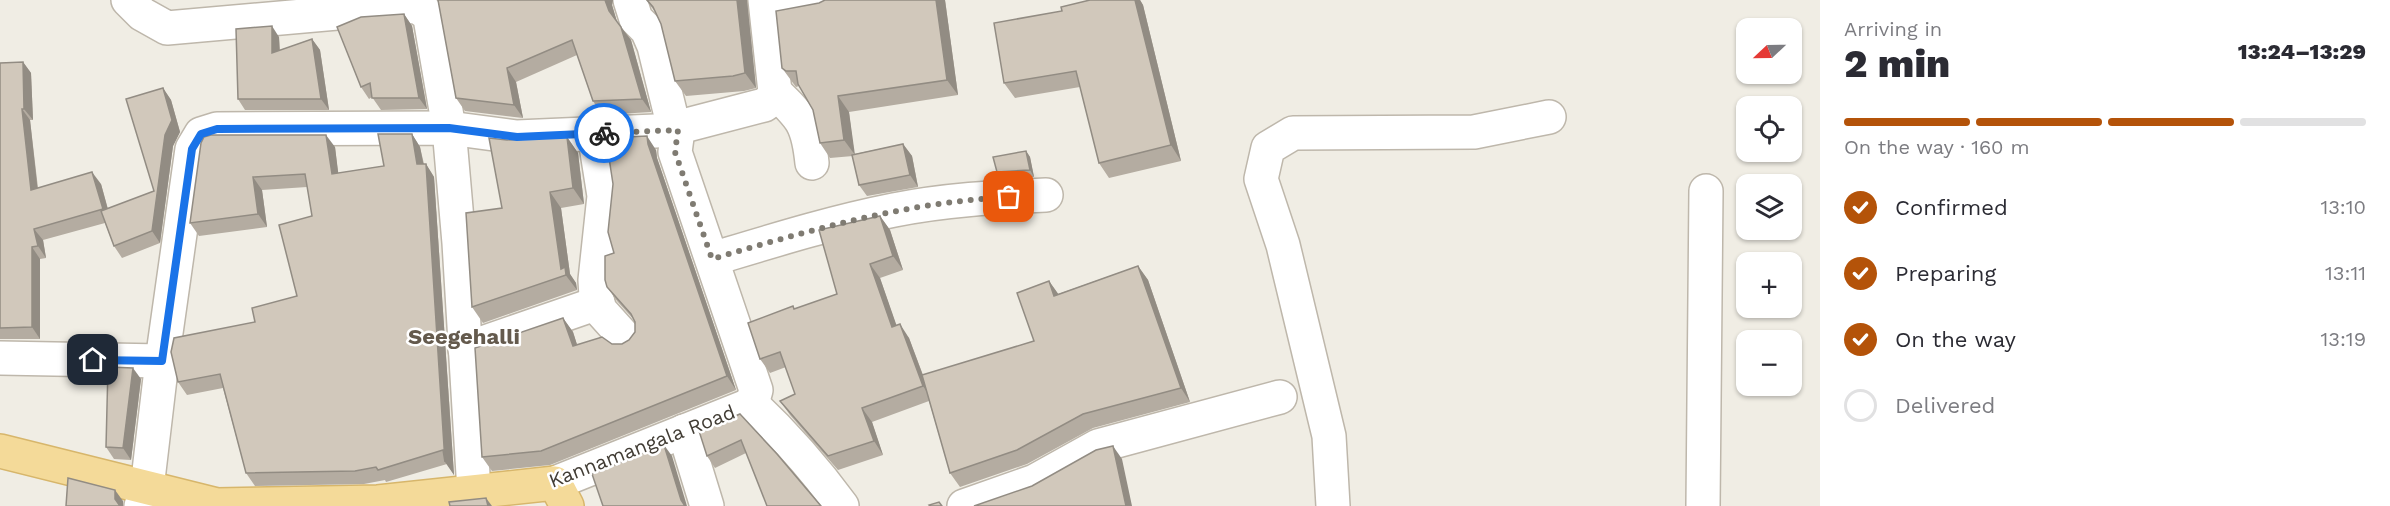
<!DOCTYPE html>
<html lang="en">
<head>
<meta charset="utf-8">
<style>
	:root { --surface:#fff; --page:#f7f7f7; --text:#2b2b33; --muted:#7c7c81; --line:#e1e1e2; --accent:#b45309 }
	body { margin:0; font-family:"Work Sans",sans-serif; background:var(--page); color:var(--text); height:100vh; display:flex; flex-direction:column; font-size:22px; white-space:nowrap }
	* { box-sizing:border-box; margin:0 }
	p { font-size:20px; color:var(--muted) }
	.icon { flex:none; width:33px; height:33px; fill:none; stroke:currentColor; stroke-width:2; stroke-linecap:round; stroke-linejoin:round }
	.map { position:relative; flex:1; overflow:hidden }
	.details { display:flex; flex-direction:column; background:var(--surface); width:570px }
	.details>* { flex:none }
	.needle { width:39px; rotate:248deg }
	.controls { position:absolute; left:1736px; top:18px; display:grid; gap:12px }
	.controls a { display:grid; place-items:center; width:66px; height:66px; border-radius:12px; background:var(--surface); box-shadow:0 2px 4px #0004; font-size:30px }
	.pin { position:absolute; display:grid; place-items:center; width:51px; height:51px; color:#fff; margin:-26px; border-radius:12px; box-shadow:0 3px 9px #0006 }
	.courier { position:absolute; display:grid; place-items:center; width:60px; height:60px; margin:-30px; border:4px solid #1a73e8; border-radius:50%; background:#fff; color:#222; box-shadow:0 2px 8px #0007 }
	.head em { font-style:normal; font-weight:800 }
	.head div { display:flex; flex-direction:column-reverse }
	.head { display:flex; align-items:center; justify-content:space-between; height:102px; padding:0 24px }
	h1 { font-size:39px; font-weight:800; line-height:45px }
	.bar { display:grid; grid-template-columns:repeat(4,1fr); gap:9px 6px; align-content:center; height:72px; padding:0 24px }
	.bar i { height:8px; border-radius:4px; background:var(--line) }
	.bar .on { background:var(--accent) }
	.bar p { grid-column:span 4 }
	ol { padding:0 24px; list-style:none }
	li { display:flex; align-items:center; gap:18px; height:66px }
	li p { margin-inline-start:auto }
	li .icon { padding:6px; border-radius:50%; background:var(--accent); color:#fff; stroke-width:4 }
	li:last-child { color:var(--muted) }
	li i { width:33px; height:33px; border:3px solid var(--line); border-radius:50% }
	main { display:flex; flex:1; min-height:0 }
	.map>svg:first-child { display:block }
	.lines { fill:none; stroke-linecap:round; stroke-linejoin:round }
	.minor-casing { stroke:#beb7ab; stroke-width:36 }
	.major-casing { stroke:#d7b66b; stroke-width:36 }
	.minor { stroke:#fff; stroke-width:33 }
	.major { stroke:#f4da99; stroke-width:33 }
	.wall { fill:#b4aca1 }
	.shaded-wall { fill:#928c83 }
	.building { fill:#d1c8bb; stroke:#928c83; stroke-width:1.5 }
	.done { stroke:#7f7b72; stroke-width:6; stroke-dasharray:0 10.8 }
	.route { stroke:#1a73e8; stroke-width:8 }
	.labels { text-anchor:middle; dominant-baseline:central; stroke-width:5; stroke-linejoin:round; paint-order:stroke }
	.street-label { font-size:20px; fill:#423d35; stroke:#fff }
	.quarter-label { font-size:22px; font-weight:bold; fill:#645a4d; stroke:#fff }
</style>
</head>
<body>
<main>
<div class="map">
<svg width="1820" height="506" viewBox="0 0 1820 506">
	<rect width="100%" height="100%" fill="#f0ede4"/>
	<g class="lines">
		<g class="minor-casing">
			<g id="minor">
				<path d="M128,0L142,14L167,28L416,6L425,12L430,18L449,128L459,243L474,491"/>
				<path d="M630,0L636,19L647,30L654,46L674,128"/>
				<path d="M767,11L826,0"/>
				<path d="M775,92C802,118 808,124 812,163"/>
				<path d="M594,133L604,196L595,280L596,297L600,310L627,340"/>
				<path d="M712,259C772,241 833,222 894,210C944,200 995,197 1046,195"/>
				<path d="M465,349L598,303"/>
				<path d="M0,358L162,361"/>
				<path d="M752,404L756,390L675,152L678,130L687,125L764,105L771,100L775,92L765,0"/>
				<path d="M752,404C785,435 815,469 842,506"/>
				<path d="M684,431L707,506"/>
				<path d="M555,483L752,404"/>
				<path d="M141,506L147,488L162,361L192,149L201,134L217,129L449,128L517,137L678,130"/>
				<path d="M964,506L1035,481L1098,446L1280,397"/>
				<path d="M1333,506L1329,436L1283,245L1261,179L1268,148L1293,133L1474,132L1549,117"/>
				<path d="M1703,506L1706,191"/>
			</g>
		</g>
		<g class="major-casing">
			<path id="major" d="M0,451L217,505L378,502L555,483L567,506"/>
		</g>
		<use href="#minor" class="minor"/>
		<use href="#major" class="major"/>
	</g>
	<g class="wall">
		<path d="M438,0H613L612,5L617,22L631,40L651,112L602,115L593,101L577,55L516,82L523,118L465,111L456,98Z"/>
		<path d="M646,0H747L756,88L744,91L686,96L675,81L661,24L656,13Z"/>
		<path d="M825,0H945L958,95L849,112L854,154L903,144L912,156L918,187L867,196L859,185L853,156L830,158L820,143L813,110L799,86L796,87L793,83L782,68L819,3Z"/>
		<path d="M1090,0H1140L1143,5L1181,161L1109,178L1099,163L1080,87L1015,98L1004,83L1062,11Z"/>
		<path d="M404,14L412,26L427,109L381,110L372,97L369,99L361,87Z"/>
		<path d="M279,37L280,50L312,39L320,50L329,110H245L238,99Z"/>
		<path d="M23,62L31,73L33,120H30L38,188L101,184L108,209L154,191L163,88L171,100L180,132L173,146L160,243L122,258L114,246L105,223L43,240L46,258L40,259V339H0V63Z"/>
		<path d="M412,134L420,147L424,164H426L434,177L454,475L447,464L386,482L385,480L364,484L255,486L246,473L223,388L187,395L178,382L255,322L297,296L312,216L307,187L262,190L267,227L199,236L190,223L201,143L335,147L338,173L384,166Z"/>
		<path d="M567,137L578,153L584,204L561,208L570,274L576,283L577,290L483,323L472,307L502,208Z"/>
		<path d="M656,150L657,158L736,390L550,465L492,471L482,457L563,318L573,332L577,345L622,344L629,340L635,332V321L617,301L607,287L614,253Z"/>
		<path d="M1026,151L1030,157L1034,177L1001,178L997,172Z"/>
		<path d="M880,216L890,230L903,270L880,278L896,325L909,338L923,375L1034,341L1049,281L1058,294L1138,266L1148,280L1190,402L1093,428L1027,464L960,487L950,473L929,401L872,422L883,455L838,470L790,415L780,401L795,394L786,367L770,373L760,359L837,294Z"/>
		<path d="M141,379L131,460L114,459L106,447Z"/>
		<path d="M740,414L746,453L715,468L707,456Z"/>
	</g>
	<g class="shaded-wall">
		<path d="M605,0H613L612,5L618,25L609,11Z"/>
		<path d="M737,0H747L756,88L745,73Z"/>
		<path d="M936,0H945L958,95L947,80Z"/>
		<path d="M1135,0H1140L1143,5L1181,161L1171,145Z"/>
		<path d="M404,14L412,26L427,109L419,98Z"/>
		<path d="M272,26L279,37L280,64L272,53Z"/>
		<path d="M621,27L631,40L651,112L642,99Z"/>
		<path d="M312,39L320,50L329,110L321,99Z"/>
		<path d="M23,62L31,73L33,120L24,109Z"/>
		<path d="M507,68L516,82L523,118L514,105Z"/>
		<path d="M163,88L171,100L180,132L173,146L160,243L152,231Z"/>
		<path d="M838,96L849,112L855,155L844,140Z"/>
		<path d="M22,109L30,120L39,202L31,190Z"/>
		<path d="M412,134L420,147L426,177L417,164Z"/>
		<path d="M326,135L335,147L340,187L332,174Z"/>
		<path d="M647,136L656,150L657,158L736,390L727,376L648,144Z"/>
		<path d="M567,137L578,153L584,204L573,188Z"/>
		<path d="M903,144L912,156L918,187L910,175Z"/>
		<path d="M1026,151L1030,157L1034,177L1030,170Z"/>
		<path d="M426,164L434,177L454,475L445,462Z"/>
		<path d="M92,172L101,184L111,221L103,209Z"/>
		<path d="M253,177L262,190L267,227L258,214Z"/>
		<path d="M550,192L561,208L570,274L576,283L577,290L561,269Z"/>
		<path d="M880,216L890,230L903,270L893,256Z"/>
		<path d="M34,229L43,240L46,258L38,246Z"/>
		<path d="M32,247L40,259V339L32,327Z"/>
		<path d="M870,264L880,278L902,341L892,327Z"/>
		<path d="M1138,266L1148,280L1190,402L1181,388Z"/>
		<path d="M1049,281L1059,295L1054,296Z"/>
		<path d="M563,318L573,332L582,360L573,346Z"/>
		<path d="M900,324L909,338L932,400L923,386Z"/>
		<path d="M133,368L141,379L131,460L123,448Z"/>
		<path d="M862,408L872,422L883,455L874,441Z"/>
		<path d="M664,445L672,456L687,506H685L681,500Z"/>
		<path d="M1113,446L1122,459L1132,506H1126Z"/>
		<path d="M115,490L123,501V506H120L115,499Z"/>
		<path d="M486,498L492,506H488Z"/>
	</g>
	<g class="building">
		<path d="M438,0H605L609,11L621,27L642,99L593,101L572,40L507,68L514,105L456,98Z"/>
		<path d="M647,0H737L745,73L733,76L675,81L661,24L653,7Z"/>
		<path d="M825,0H936L947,80L838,96L844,140L820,143L813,110L798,84L796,71H786L782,68L776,11L819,3Z"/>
		<path d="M1090,0H1135L1171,145L1099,163L1076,71L1004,83L994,23L1062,11L1061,7Z"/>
		<path d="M404,14L419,98H372L370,83L361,87L337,27L361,17Z"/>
		<path d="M272,26V53L312,39L321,99H238L236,29Z"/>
		<path d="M23,62L24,109H22L31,190L92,172L103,209L34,229L38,246L32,247V327L0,328V63Z"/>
		<path d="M163,88L172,120L165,135L152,231L114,246L101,211L154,191L126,99Z"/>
		<path d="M378,134H412L417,164H426L445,462L443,450L378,470L376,467L355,471L246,473L220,374L178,382L171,352L174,338L255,322L252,308L297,296L279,225L312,216L305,174L253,177L258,214L190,223L201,143L204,137L211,135H326L332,174L384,166Z"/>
		<path d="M647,136L648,144L727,376L541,451L482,457L475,348L563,318L573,346L602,337L612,344H622L629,340L635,332V322L631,314L607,287L605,280V256L614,253L608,232L613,184L606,138Z"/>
		<path d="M567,137L573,188L550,192L561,269L565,267L566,275L472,307L466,213L502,208L489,138L507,140Z"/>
		<path d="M903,144L910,175L859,185L852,155Z"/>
		<path d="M1026,151L1030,170L997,172L993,157Z"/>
		<path d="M880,216L893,256L870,264L892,327L900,324L923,386L862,408L874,441L828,456L780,401L795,394L780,352L760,359L748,323L793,306L794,309L837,294L819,230Z"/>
		<path d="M1138,266L1181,388L1083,414L1017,450L950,473L922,375L1034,341L1017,293L1049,281L1054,296Z"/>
		<path d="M108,367L133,368L123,448L106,447Z"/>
		<path d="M740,414L777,454L821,506H767L741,440L707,456L699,431Z"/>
		<path d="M664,445L681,500L685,506H603L592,474Z"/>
		<path d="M1113,446L1126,506H974L1032,486L1096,450Z"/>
		<path d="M68,478L115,490V499L120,506H66Z"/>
		<path d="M486,498L488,506H450L449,502Z"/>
		<path d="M939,502L942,506H930L929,505Z"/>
	</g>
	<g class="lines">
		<path class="done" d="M604,133L678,130L675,152L712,259C810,230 907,202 1009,197"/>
		<path class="route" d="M93,360L162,361L192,149L201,134L217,129L449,128L517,137L604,133"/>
	</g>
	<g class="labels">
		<g class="street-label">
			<text transform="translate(642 446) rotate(-21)">Kannamangala Road</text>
		</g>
		<g class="quarter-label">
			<text x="464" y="336">Seegehalli</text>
		</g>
	</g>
</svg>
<div class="controls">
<a><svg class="needle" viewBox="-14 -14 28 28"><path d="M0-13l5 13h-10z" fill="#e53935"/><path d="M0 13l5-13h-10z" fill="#7c7c81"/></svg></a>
<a><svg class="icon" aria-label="locate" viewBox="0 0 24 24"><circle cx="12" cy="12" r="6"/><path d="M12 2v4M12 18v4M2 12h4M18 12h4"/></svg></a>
<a><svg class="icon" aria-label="layers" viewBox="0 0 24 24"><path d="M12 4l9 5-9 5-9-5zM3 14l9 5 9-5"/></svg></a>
<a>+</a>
<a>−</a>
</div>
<div class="pin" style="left:1009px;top:197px;background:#ea580c"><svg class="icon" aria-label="bag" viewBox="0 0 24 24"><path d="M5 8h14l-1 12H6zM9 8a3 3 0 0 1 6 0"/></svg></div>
<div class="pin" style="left:93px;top:360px;background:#1f2937"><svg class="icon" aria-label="home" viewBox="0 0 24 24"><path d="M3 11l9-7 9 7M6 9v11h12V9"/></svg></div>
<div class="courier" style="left:604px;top:133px"><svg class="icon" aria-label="bike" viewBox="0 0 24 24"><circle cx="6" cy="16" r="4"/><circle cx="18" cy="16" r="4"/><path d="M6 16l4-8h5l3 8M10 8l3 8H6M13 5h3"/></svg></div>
</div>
<section class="details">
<div class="head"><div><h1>2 min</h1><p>Arriving in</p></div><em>13:24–13:29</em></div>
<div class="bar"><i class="on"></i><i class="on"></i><i class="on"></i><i></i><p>On the way · 160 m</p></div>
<ol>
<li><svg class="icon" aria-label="check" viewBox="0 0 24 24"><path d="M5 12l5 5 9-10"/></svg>Confirmed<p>13:10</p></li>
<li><svg class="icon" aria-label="check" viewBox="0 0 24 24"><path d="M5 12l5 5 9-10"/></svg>Preparing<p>13:11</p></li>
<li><svg class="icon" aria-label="check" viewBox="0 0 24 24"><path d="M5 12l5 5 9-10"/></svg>On the way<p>13:19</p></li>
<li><i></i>Delivered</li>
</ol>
</section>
</main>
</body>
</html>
